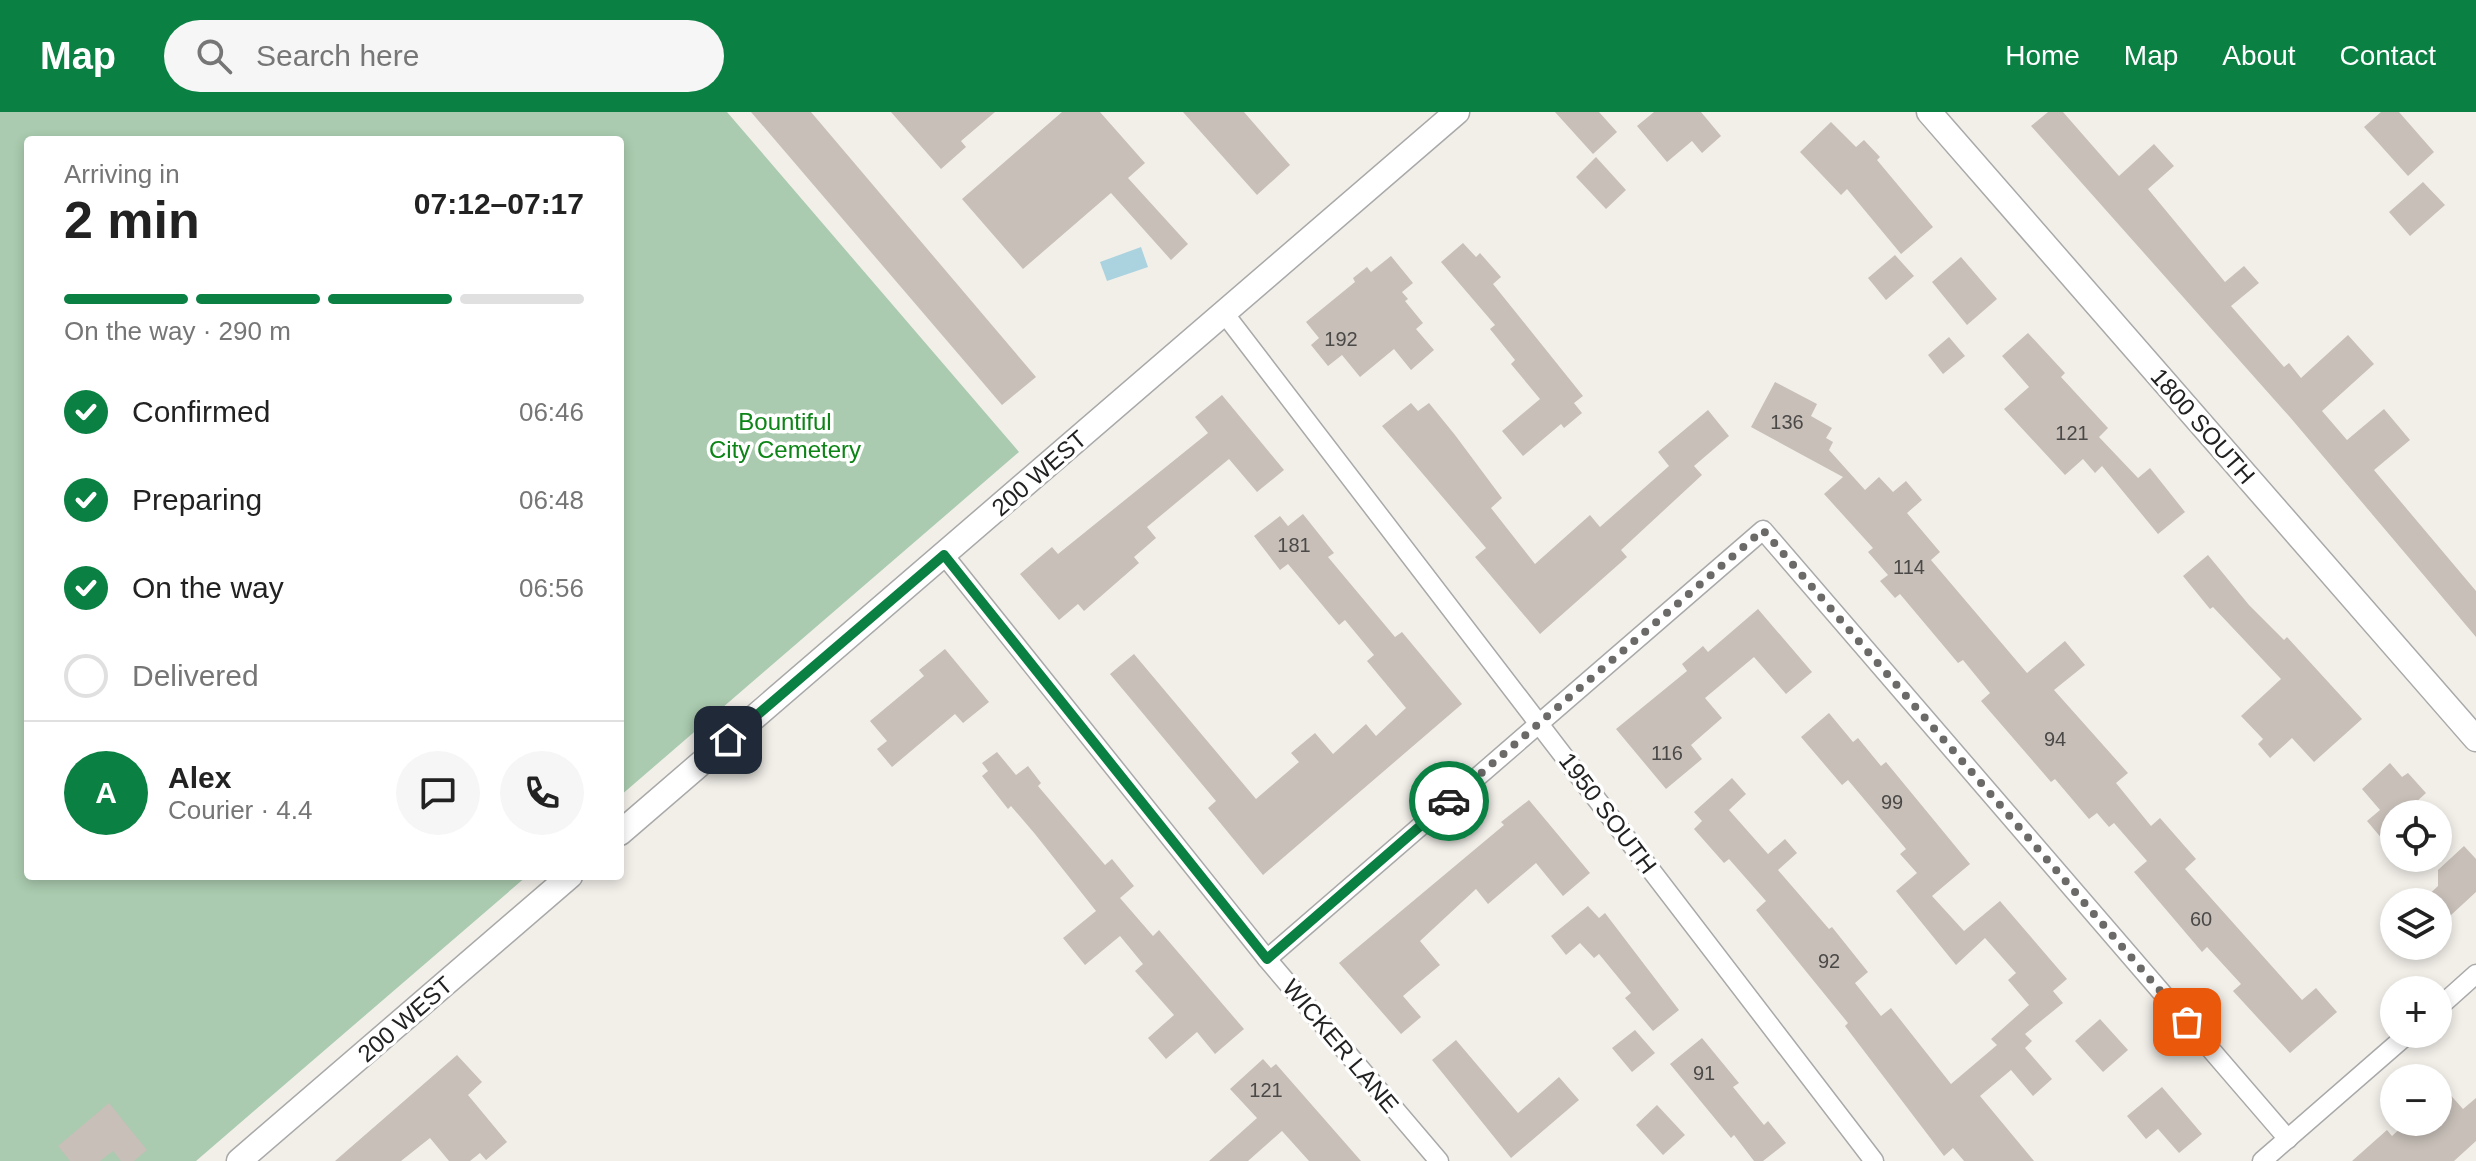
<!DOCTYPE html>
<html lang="en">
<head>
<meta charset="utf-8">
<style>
	:root { --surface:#fff; --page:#f6f6f6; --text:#222; --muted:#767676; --line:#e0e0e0; --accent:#0b8043 }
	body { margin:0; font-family:Arial,sans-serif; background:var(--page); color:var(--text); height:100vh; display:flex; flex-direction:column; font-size:30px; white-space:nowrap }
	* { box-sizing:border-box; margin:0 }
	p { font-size:26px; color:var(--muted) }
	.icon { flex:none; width:44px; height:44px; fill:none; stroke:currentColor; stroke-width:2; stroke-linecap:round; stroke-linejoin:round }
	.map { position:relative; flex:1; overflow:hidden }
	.side { position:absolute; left:24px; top:24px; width:600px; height:744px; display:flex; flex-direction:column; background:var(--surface); border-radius:8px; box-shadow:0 4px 12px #0003 }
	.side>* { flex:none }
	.buttons { position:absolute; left:2380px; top:688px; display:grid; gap:16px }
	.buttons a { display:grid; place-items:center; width:72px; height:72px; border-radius:50%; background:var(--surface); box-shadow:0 4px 12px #0003; font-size:40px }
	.pin { position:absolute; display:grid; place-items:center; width:68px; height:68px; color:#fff; margin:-34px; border-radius:16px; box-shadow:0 4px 12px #0006 }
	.courier { position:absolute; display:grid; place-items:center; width:80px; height:80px; margin:-40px; border:6px solid #0b8043; border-radius:50%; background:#fff; color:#222; box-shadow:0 2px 10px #0007 }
	.head em { font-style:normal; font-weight:600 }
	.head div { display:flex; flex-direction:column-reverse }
	.head { display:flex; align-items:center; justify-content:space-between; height:136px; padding:0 40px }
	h1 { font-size:52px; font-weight:600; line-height:60px }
	.bar { display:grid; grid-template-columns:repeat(4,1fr); gap:12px 8px; align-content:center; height:96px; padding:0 40px }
	.bar i { height:10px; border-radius:6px; background:var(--line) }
	.bar .current { background:var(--accent) }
	.bar p { grid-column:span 4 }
	.line { display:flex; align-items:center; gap:20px; padding:0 40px; border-top:2px solid var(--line) }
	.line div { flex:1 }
	.round { display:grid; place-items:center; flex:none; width:84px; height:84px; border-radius:42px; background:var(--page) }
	ol { padding:0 40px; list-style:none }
	li { display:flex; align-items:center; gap:24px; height:88px }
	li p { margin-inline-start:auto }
	li .icon { padding:8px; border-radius:50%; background:var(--accent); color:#fff; stroke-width:4 }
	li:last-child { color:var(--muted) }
	li i { width:44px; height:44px; border:4px solid var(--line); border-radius:50% }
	header { display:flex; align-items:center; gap:48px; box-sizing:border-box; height:112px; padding:0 40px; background:var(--accent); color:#fff }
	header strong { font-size:38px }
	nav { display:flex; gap:44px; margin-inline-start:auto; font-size:28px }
	.search { width:560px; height:72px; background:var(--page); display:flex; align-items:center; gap:20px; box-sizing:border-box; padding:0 28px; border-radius:44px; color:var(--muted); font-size:30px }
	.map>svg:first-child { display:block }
	.cemetery { fill:#aacbaf }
	.water { fill:#aad3df }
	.building { fill:#c7bfb8 }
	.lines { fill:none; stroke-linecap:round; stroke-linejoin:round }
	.minor-casing { stroke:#a9a9a9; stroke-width:21 }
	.tertiary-casing { stroke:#a9a9a9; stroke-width:27 }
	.minor { stroke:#fff; stroke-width:18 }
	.tertiary { stroke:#fff; stroke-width:24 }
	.done { stroke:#6b6a68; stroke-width:8; stroke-dasharray:0 14.4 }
	.route { stroke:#0b8043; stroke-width:10 }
	.labels { text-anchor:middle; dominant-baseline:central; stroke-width:7; stroke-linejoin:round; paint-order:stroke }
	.number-label { font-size:20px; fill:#4b4948 }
	.park-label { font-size:24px; fill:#0c8416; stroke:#fff }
	.street-label { font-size:24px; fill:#222; stroke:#fff }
</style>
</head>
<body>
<header>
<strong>Map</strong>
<div class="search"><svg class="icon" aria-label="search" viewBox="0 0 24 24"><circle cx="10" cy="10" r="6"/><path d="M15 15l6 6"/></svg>Search here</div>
<nav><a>Home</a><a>Map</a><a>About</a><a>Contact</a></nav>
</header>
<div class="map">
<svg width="2476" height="1049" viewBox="0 0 2476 1049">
	<rect width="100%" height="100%" fill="#f2efe9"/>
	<path class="cemetery" d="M0,0H727L1019,340L620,684V28H28V764H527L196,1049H0Z"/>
	<path class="water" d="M1141,135L1148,155L1107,169L1100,150Z"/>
	<g class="building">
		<path d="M751,0H811L1036,265L1002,293Z"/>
		<path d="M891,0H995L961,29L966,35L941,57Z"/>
		<path d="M1062,0H1100L1145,51L1128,66L1188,132L1171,148L1111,81L1023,157L962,87Z"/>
		<path d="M1183,0H1244L1290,53L1257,83Z"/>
		<path d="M1555,0H1599L1617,20L1593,42Z"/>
		<path d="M1654,0H1701L1721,24L1702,41L1692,29L1667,50L1637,14Z"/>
		<path d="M2048,0H2063L2119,64L2154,32L2174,54L2148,77L2225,170L2244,154L2259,171L2231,194L2284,255L2289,251L2301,266L2348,223L2374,252L2322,299L2347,328L2384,297L2410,328L2374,358L2476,479V525L2289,304L2031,14Z"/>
		<path d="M2381,0H2399L2434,40L2408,64L2364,15Z"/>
		<path d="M1831,10L1856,35L1864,28L1880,45L1877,48L1933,115L1901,142L1847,77L1841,83L1800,40Z"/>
		<path d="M1596,45L1626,78L1606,97L1576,65Z"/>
		<path d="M2423,70L2445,93L2410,124L2389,100Z"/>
		<path d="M1463,131L1476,145L1480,141L1501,165L1493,172L1583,284L1574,291L1582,301L1564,316L1561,312L1523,344L1502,319L1540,287L1511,252L1515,248L1490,217L1495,213L1441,150Z"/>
		<path d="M1895,143L1914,164L1886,188L1868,166Z"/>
		<path d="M1391,144L1413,171L1402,180L1408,187L1405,189L1423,211L1416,217L1434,238L1411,258L1394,237L1360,265L1342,243L1328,254L1311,233L1319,226L1306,210L1355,170L1353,166L1367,155L1371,160Z"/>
		<path d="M1961,145L1997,187L1967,213L1932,170Z"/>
		<path d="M2028,221L2065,261L2061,265L2108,316L2099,325L2138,366L2150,356L2185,400L2158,422L2102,354L2095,361L2083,347L2065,363L2004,297L2029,275L2002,244Z"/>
		<path d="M1949,225L1965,244L1943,262L1928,243Z"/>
		<path d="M1775,270L1817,292L1811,304L1832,316L1826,326L1833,330L1829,338L1865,378L1879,365L1893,380L1906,369L1922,388L1907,401L1940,440L1931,448L2027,561L2065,529L2085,553L2054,578L2128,661L2116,671L2151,714L2160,706L2196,747L2185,757L2302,888L2316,876L2337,900L2290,941L2233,879L2241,872L2207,835L2202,840L2134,760L2147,749L2114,711L2109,715L2097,701L2089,707L2055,667L2051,670L1981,589L1990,581L1963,548L1958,551L1900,482L1895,486L1880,469L1888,463L1868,440L1873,436L1824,382L1843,365L1751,315Z"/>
		<path d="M1222,283L1284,358L1257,380L1229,347L1147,415L1156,426L1134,445L1139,451L1084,499L1078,492L1059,508L1020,462L1052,435L1058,442L1208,321L1195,305Z"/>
		<path d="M1411,291L1418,299L1429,291L1455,323L1502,386L1491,396L1535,452L1590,403L1600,415L1669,354L1658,340L1708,298L1729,324L1694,354L1702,363L1621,438L1627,445L1540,522L1475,445L1486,436L1382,314Z"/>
		<path d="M1303,402L1334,441L1328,445L1395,525L1402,520L1462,592L1263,763L1208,696L1216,689L1110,562L1134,542L1256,687L1299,650L1291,641L1315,621L1333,642L1366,612L1376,624L1406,596L1367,549L1374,543L1345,508L1339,513L1288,452L1280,458L1254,424L1280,404L1288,414Z"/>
		<path d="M2208,443L2249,493L2284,528L2287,525L2362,607L2314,650L2292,626L2270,646L2258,632L2263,627L2241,604L2281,567L2213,495L2210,497L2183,464Z"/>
		<path d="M1758,497L1812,560L1786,582L1754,545L1705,586L1722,606L1691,633L1702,647L1666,677L1616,617L1687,559L1682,552L1703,534L1708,540Z"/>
		<path d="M945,537L989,590L963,611L955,602L892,655L877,637L887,629L870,609L924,564L919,558Z"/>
		<path d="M1829,601L1853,630L1858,626L1881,654L1886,650L1970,752L1932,784L1964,819L2000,789L2067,867L2053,879L2063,891L2025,922L2032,929L2025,936L2052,967L2033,984L2011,958L1980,984L2034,1049H1964L1953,1036L1944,1044L1845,914L1848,911L1756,798L1766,789L1729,747L1724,751L1694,717L1702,709L1694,700L1732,666L1746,682L1729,698L1768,742L1785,727L1797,741L1778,758L1829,817L1832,815L1868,860L1855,871L1881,904L1891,896L1951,972L1997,933L1991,927L2029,893L2008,868L2016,861L1985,826L1956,853L1896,779L1917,761L1900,742L1906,737L1848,668L1842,673L1801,625Z"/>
		<path d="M997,640L1016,663L1028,654L1041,671L1038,674L1105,753L1112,747L1134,774L1120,786L1153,824L1159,818L1244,917L1215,942L1197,920L1166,947L1148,926L1174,903L1135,859L1143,852L1120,824L1085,853L1063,826L1096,799L1035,722L1011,694L1008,697L982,664L988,659L982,651Z"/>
		<path d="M2390,651L2402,665L2408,661L2426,681L2403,702H2394V741L2367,709L2380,698L2362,677Z"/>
		<path d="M1529,688L1590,761L1563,784L1536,751L1488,792L1476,777L1420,829L1440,853L1403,884L1421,905L1401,922L1339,851L1504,713L1501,710Z"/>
		<path d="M2464,734L2476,747V780L2438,815V790H2421L2438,774V758Z"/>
		<path d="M1588,794L1599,806L1605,801L1679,898L1653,919L1625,886L1631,881L1599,842L1594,846L1580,831L1566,843L1551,824Z"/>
		<path d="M2100,907L2128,938L2103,960L2075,929Z"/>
		<path d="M1635,918L1655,941L1632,960L1612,936Z"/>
		<path d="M1702,926L1739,971L1733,975L1764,1013L1768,1009L1786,1031L1763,1049H1754L1734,1023L1731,1026L1670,952Z"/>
		<path d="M1456,928L1518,1001L1559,965L1579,988L1511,1046L1432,948Z"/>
		<path d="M457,943L482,970L468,983L507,1030L486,1048L480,1041L470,1049H449L430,1026L401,1049H335Z"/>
		<path d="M1263,947L1271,956L1276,952L1361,1049H1309L1282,1019L1248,1049H1209L1257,1006L1230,977Z"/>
		<path d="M2438,969L2463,997L2476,986V1029L2454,1049H2352L2387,1018L2392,1024L2407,1010H2438Z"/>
		<path d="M2162,975L2202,1022L2179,1041L2158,1017L2146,1027L2127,1004Z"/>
		<path d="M109,991L147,1038L134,1049H121L113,1039L100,1049H70L58,1034Z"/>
		<path d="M1657,993L1685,1023L1663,1043L1636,1013Z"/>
	</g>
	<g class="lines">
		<g class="minor-casing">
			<g id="minor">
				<path d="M1224,201L1874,1049"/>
				<path d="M944,443L1267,847L1439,1049"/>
				<path d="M1267,847L1763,418L2288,1027"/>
				<path d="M2438,896L2476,862"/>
				<path d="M2262,1049L2408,922"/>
			</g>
		</g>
		<g class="tertiary-casing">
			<g id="tertiary">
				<path d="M1929,0L2476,627"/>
				<path d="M620,721L1457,0"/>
				<path d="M239,1049L570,764"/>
			</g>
		</g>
		<use href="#minor" class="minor"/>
		<use href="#tertiary" class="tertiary"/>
	</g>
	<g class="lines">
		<path class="done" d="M1449,689L1763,418L2187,910"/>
		<path class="route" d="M728,628L944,443L1267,847L1449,689"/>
	</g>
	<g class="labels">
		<g class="number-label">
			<text x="1341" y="227">192</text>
			<text x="1787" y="310">136</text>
			<text x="2072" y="321">121</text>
			<text x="1294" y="433">181</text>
			<text x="1909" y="455">114</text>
			<text x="2055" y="627">94</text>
			<text x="1667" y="641">116</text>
			<text x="1892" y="690">99</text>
			<text x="2201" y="807">60</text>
			<text x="1829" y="849">92</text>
			<text x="1704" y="961">91</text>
			<text x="1266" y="978">121</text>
		</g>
		<g class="park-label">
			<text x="785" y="309">Bountiful<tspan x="785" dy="28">City Cemetery</tspan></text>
		</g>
		<g class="street-label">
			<text transform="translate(2203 314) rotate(49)">1800 SOUTH</text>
			<text transform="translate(1039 361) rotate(-41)">200 WEST</text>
			<text transform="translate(1608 701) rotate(53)">1950 SOUTH</text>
			<text transform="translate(405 907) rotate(-41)">200 WEST</text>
			<text transform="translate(1341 934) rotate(50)">WICKER LANE</text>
		</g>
	</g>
</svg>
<div class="buttons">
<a><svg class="icon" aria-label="locate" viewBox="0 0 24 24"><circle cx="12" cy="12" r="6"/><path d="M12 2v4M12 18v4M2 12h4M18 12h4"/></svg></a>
<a><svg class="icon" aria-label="layers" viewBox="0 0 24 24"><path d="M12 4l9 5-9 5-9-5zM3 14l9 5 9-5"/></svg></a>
<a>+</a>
<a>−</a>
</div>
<div class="pin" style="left:2187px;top:910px;background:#ea580c"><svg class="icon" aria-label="bag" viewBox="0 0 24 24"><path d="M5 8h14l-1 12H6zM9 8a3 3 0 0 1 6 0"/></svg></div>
<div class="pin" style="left:728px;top:628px;background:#1f2937"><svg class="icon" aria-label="home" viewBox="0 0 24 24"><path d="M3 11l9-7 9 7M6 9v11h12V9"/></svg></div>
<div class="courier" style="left:1449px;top:689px"><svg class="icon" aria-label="car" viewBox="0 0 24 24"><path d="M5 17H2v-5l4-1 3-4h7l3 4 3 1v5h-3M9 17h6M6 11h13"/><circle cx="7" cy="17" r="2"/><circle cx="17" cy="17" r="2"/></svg></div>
<section class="side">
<div class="head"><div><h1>2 min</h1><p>Arriving in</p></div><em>07:12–07:17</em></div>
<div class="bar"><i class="current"></i><i class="current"></i><i class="current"></i><i></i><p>On the way · 290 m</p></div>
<ol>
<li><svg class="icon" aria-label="check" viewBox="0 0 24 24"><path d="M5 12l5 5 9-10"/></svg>Confirmed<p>06:46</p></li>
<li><svg class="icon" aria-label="check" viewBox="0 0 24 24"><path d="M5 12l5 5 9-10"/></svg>Preparing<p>06:48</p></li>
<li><svg class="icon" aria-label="check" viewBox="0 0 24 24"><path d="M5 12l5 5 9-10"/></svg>On the way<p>06:56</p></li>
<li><i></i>Delivered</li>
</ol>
<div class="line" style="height:144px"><b class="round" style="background:var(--accent);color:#fff">A</b><div><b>Alex</b><p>Courier · 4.4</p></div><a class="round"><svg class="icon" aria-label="chat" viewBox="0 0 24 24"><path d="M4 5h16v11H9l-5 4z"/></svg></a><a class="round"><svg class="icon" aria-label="phone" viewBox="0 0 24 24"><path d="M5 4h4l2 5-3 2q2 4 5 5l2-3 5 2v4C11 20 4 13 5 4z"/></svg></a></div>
</section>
</div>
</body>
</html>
